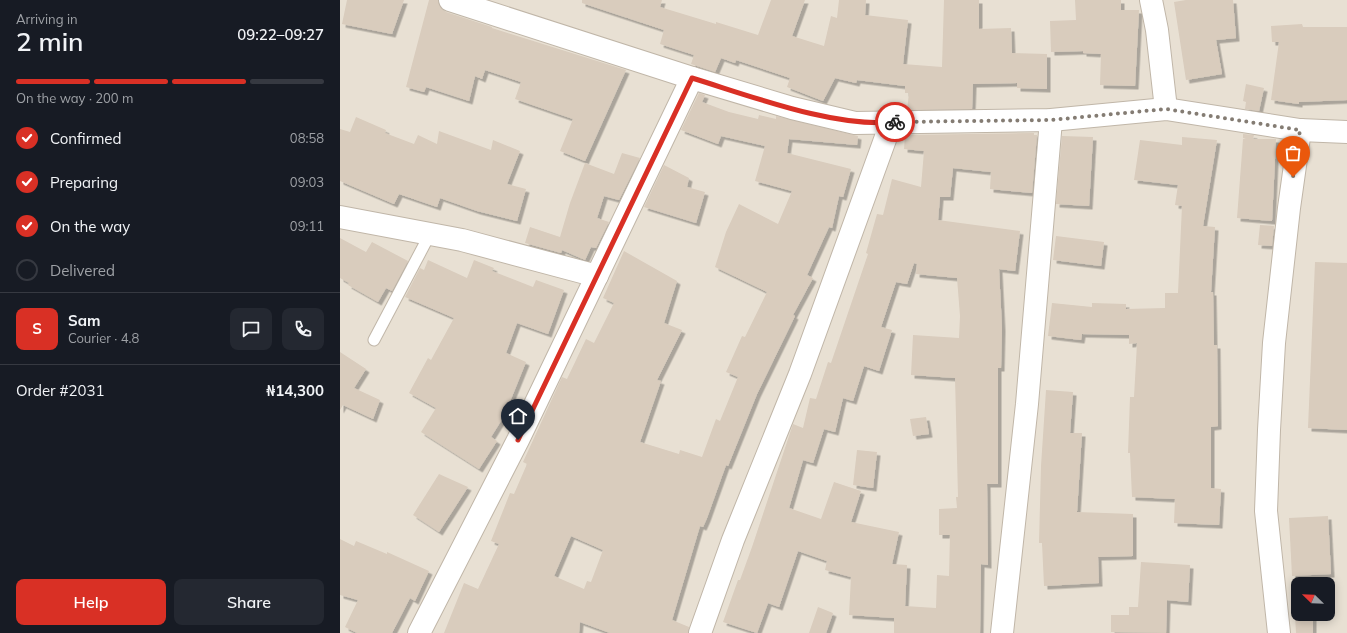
<!DOCTYPE html>
<html lang="en">
<head>
<meta charset="utf-8">
<style>
	:root { --surface:#171b24; --page:#242831; --text:#f1f3f6; --muted:#9ea1a6; --line:#363941; --accent:#d93025 }
	body { margin:0; font-family:Mulish,sans-serif; background:var(--page); color:var(--text); height:100vh; display:flex; flex-direction:column; font-size:15px; white-space:nowrap }
	* { box-sizing:border-box; margin:0 }
	p { font-size:13px; color:var(--muted) }
	.icon { flex:none; width:22px; height:22px; fill:none; stroke:currentColor; stroke-width:2; stroke-linecap:round; stroke-linejoin:round }
	.map { position:relative; flex:1; overflow:hidden }
	.panel { display:flex; flex-direction:column; background:var(--surface); width:340px }
	.panel>* { flex:none }
	.needle { width:26px; rotate:293deg }
	.tools { position:absolute; left:951px; top:577px; display:grid; gap:8px }
	.tools a { display:grid; place-items:center; width:44px; height:44px; border-radius:8px; background:var(--surface); box-shadow:0 2px 10px #0003; font-size:20px }
	.pin { position:absolute; display:grid; place-items:center; width:34px; height:34px; color:#fff; margin:-41px -17px; border-radius:50% 50% 50% 0; rotate:-45deg; box-shadow:0 0 4px #0007 }
	.pin .icon { rotate:45deg }
	.courier { position:absolute; display:grid; place-items:center; width:40px; height:40px; margin:-20px; border:3px solid #d93025; border-radius:50%; background:#fff; color:#222; box-shadow:0 1px 5px #0007 }
	.headline em { font-style:normal; font-weight:600 }
	.headline div { display:flex; flex-direction:column-reverse }
	.headline { display:flex; align-items:center; justify-content:space-between; height:68px; padding:0 16px }
	h1 { font-size:26px; font-weight:600; line-height:30px }
	.bar { display:grid; grid-template-columns:repeat(4,1fr); gap:6px 4px; align-content:center; height:48px; padding:0 16px }
	.bar i { height:5px; border-radius:3px; background:var(--line) }
	.bar .on { background:var(--accent) }
	.bar p { grid-column:span 4 }
	.line { display:flex; align-items:center; gap:10px; padding:0 16px; border-top:1px solid var(--line) }
	.line div { flex:1 }
	.round { display:grid; place-items:center; flex:none; width:42px; height:42px; border-radius:8px; background:var(--page) }
	ol { padding:0 16px; list-style:none }
	li { display:flex; align-items:center; gap:12px; height:44px }
	li p { margin-inline-start:auto }
	li .icon { padding:4px; border-radius:50%; background:var(--accent); color:#fff; stroke-width:4 }
	li:last-child { color:var(--muted) }
	li i { width:22px; height:22px; border:2px solid var(--line); border-radius:50% }
	.cta { display:flex; gap:8px; margin-top:auto; padding:8px 16px }
	.cta a { flex:1; height:46px; border-radius:8px; background:var(--accent); color:#fff; font-size:16px; font-weight:600; line-height:46px; text-align:center }
	.cta a+a { background:var(--page); color:var(--text) }
	main { display:flex; flex:1; min-height:0 }
	.map>svg:first-child { display:block }
	.residential { fill:#e8e0d3; fill-rule:evenodd }
	.building { fill:#d9ccbd; fill-rule:evenodd; filter:url(#shadow) }
	.lines { fill:none; stroke-linecap:round; stroke-linejoin:round }
	.service-casing { stroke:#c0b6a8; stroke-width:13 }
	.minor-casing { stroke:#c0b6a8; stroke-width:24 }
	.tertiary-casing { stroke:#c0b6a8; stroke-width:24 }
	.service { stroke:#fff; stroke-width:11 }
	.minor { stroke:#fff; stroke-width:22 }
	.tertiary { stroke:#fff; stroke-width:22 }
	.done { stroke:#847c73; stroke-width:4; stroke-dasharray:0 7.2 }
	.route { stroke:#d93025; stroke-width:5 }
</style>
</head>
<body>
<main>
<section class="panel">
<div class="headline"><div><h1>2 min</h1><p>Arriving in</p></div><em>09:22–09:27</em></div>
<div class="bar"><i class="on"></i><i class="on"></i><i class="on"></i><i></i><p>On the way · 200 m</p></div>
<ol>
<li><svg class="icon" aria-label="check" viewBox="0 0 24 24"><path d="M5 12l5 5 9-10"/></svg>Confirmed<p>08:58</p></li>
<li><svg class="icon" aria-label="check" viewBox="0 0 24 24"><path d="M5 12l5 5 9-10"/></svg>Preparing<p>09:03</p></li>
<li><svg class="icon" aria-label="check" viewBox="0 0 24 24"><path d="M5 12l5 5 9-10"/></svg>On the way<p>09:11</p></li>
<li><i></i>Delivered</li>
</ol>
<div class="line" style="height:72px"><b class="round" style="background:var(--accent);color:#fff">S</b><div><b>Sam</b><p>Courier · 4.8</p></div><a class="round"><svg class="icon" aria-label="chat" viewBox="0 0 24 24"><path d="M4 5h16v11H9l-5 4z"/></svg></a><a class="round"><svg class="icon" aria-label="phone" viewBox="0 0 24 24"><path d="M5 4h4l2 5-3 2q2 4 5 5l2-3 5 2v4C11 20 4 13 5 4z"/></svg></a></div>
<div class="line" style="height:52px"><div>Order #2031</div><b>₦14,300</b></div>
<div class="cta"><a>Help</a><a>Share</a></div>
</section>
<div class="map">
<svg width="1007" height="633" viewBox="0 0 1007 633">
	<defs>
		<filter id="shadow"><feDropShadow dx="3.5" dy="3.5" stdDeviation="0" flood-color="#0004"/></filter>
	</defs>
	<rect width="100%" height="100%" fill="#f4efe6"/>
	<path class="residential" d="M0,0H1007V633H0ZM958,584H988V614H958Z"/>
	<g class="building">
		<path d="M7,0H64L52,34L2,24Z"/>
		<path d="M89,0H98L101,8L106,12L152,27V28L286,70L245,161L220,151L233,119L175,99L181,82L145,70L142,79L135,76L129,101L86,87L84,92L66,87Z"/>
		<path d="M242,0H322L320,7L376,24V22L418,35L431,0H465L452,36L484,46L491,16L497,18L499,0H526L525,15L568,20L563,64L602,67L604,0H639V29L671,28L672,53L707,54V89L677,88V83L633,84L632,109L567,110L569,93H565V86L517,80L516,83L495,78L483,101L447,87L450,78L396,60L395,63L381,58L375,72L351,64L354,55L320,44L324,30L242,3Z"/>
		<path d="M735,0H781V10H799L795,86L760,85L761,54L743,53V51L711,52L710,21L736,20Z"/>
		<path d="M846,0H893L896,38L876,40L882,74L846,80L834,2Z"/>
		<path d="M962,24L963,27H1007V100L959,102V104L931,100L939,42H932L931,26Z"/>
		<path d="M906,84L924,88L919,111L905,109L906,102L903,101Z"/>
		<path d="M359,93L365,95L362,102L389,112L418,119L419,115L436,119V116L518,136L517,145L449,139L447,153L511,169L503,197L499,196L492,228L489,227L467,275L473,278L453,315L455,316L417,394L388,466L386,465L367,518L363,527L360,526L332,620L349,627L348,633H270L240,622L239,633H104L124,583L138,589L159,544L151,541L170,493L174,494L187,464L183,462L222,377L227,379L246,339L254,343L274,303L263,298L284,251L337,281L324,323L342,330L317,380L321,381L300,442L339,454L340,450L362,457L376,419L380,421L398,377L386,372L402,336L405,337L427,292L375,267L386,232L399,204L438,224L452,191L415,181L425,146L381,136L378,144L341,130ZM231,536L263,550L251,582L247,581L244,589L214,576Z"/>
		<path d="M16,117L46,130L45,133L74,144L78,135L97,144L99,131L151,150L153,140L180,151L167,184L186,189L177,221L137,211L100,198L97,207L59,194L54,204L0,181V129L10,132Z"/>
		<path d="M694,133V135H697L692,193L650,189L651,172L613,168L610,197H600L598,220L680,231L675,271L659,269L662,328L661,368H658V484H647L648,565L641,564L640,633H554V618L509,615L511,577L485,570L487,561L458,551L439,607L428,603L417,633L383,622L398,580H400L412,547L453,424L463,428L470,398L476,399L488,362L491,363L528,254L526,253L537,214L543,215L552,179L581,187L584,151L564,149L565,135ZM574,263L577,264L576,274L617,278L620,316L619,338L573,335L571,375L615,378L618,497H616L617,508L599,509V535H610L609,576L597,575L596,608L565,606L567,565L552,564L559,532L511,522L521,491L494,482L481,519L449,508L463,460L473,463L484,429L495,432L503,398L513,401L524,366L539,371L552,330L541,327L556,282L567,284Z"/>
		<path d="M903,134L914,135L913,139H936L932,221L897,218L903,139H906L903,138Z"/>
		<path d="M722,136L753,137L749,206L716,204Z"/>
		<path d="M842,137L877,140L863,226L875,227L871,292H873L874,345H877L878,426L871,427V488L881,489L879,525L834,523L835,499L792,497L790,453H788L790,397H794L797,343L789,344V335L742,334L741,340L708,336L712,303L752,307V303L786,304V309L825,308V293H838L842,206L835,205L838,185L794,180L800,140L842,145Z"/>
		<path d="M282,153L300,158L279,200L264,196L257,218L269,222L256,248L251,247L245,260L222,250L221,253L185,243L190,227L220,237L230,203L245,163L274,174Z"/>
		<path d="M324,165L349,178L347,187L365,192L356,223L304,207Z"/>
		<path d="M920,225L934,226L932,246L918,245Z"/>
		<path d="M716,236L764,242L761,266L713,260Z"/>
		<path d="M0,238L26,252L32,242L68,261L52,291L46,288L38,302L8,285L9,283L0,278Z"/>
		<path d="M88,260L127,278L134,260L154,268L152,271L193,287L196,280L224,290L208,334L177,323L166,353L186,362L169,404L171,405L151,437L157,441L139,469L81,432L96,408L69,393L88,358L91,360L114,318L65,297L80,268L84,270Z"/>
		<path d="M975,262L1007,263V430L968,428Z"/>
		<path d="M0,352L26,369L14,388L40,400L33,419L3,405L0,410Z"/>
		<path d="M706,390L733,392L730,433H742L737,512L793,514V556L758,557L759,583L704,586L702,543H699L701,466Z"/>
		<path d="M586,417L589,434L573,436L570,419Z"/>
		<path d="M517,450L537,452L533,488L513,485Z"/>
		<path d="M99,474L128,487L99,532L73,515Z"/>
		<path d="M988,516L991,574L952,576L949,518Z"/>
		<path d="M0,539L14,546L16,541L47,554V552L89,571L75,601L70,598L52,633H17L5,627L18,600L0,595Z"/>
		<path d="M801,562L850,565L848,602L827,600L826,633L771,632V615H789V607H798Z"/>
		<path d="M478,607L493,613L486,633H469Z"/>
		<path d="M963,614H973V633H956L955,615Z"/>
	</g>
	<g class="lines">
		<g class="service-casing">
			<path id="service" d="M34,340L90,234"/>
		</g>
		<g class="minor-casing">
			<g id="minor">
				<path d="M811,0L817,30L826,109"/>
				<path d="M0,217L122,240L257,276"/>
				<path d="M79,633L178,440L352,78"/>
				<path d="M360,633L393,540L460,374L551,123"/>
				<path d="M662,633L687,404L711,120"/>
				<path d="M939,633L926,511L929,430L934,343L949,208L960,130"/>
			</g>
		</g>
		<g class="tertiary-casing">
			<path id="tertiary" d="M110,0L352,78L452,108L515,123L711,120L826,109L960,130L1007,132"/>
		</g>
		<use href="#service" class="service"/>
		<use href="#minor" class="minor"/>
		<use href="#tertiary" class="tertiary"/>
	</g>
	<g class="lines">
		<path class="done" d="M555,122L711,120L826,109L960,130L953,177"/>
		<path class="route" d="M178,440L352,78C411,96 494,128 555,122"/>
	</g>
</svg>
<div class="tools">
<a><svg class="needle" viewBox="-14 -14 28 28"><path d="M0-13l5 13h-10z" fill="#e53935"/><path d="M0 13l5-13h-10z" fill="#9ea1a6"/></svg></a>
</div>
<div class="pin" style="left:953px;top:177px;background:#ea580c"><svg class="icon" aria-label="bag" viewBox="0 0 24 24"><path d="M5 8h14l-1 12H6zM9 8a3 3 0 0 1 6 0"/></svg></div>
<div class="pin" style="left:178px;top:440px;background:#1f2937"><svg class="icon" aria-label="home" viewBox="0 0 24 24"><path d="M3 11l9-7 9 7M6 9v11h12V9"/></svg></div>
<div class="courier" style="left:555px;top:122px"><svg class="icon" aria-label="bike" viewBox="0 0 24 24"><circle cx="6" cy="16" r="4"/><circle cx="18" cy="16" r="4"/><path d="M6 16l4-8h5l3 8M10 8l3 8H6M13 5h3"/></svg></div>
</div>
</main>
</body>
</html>
